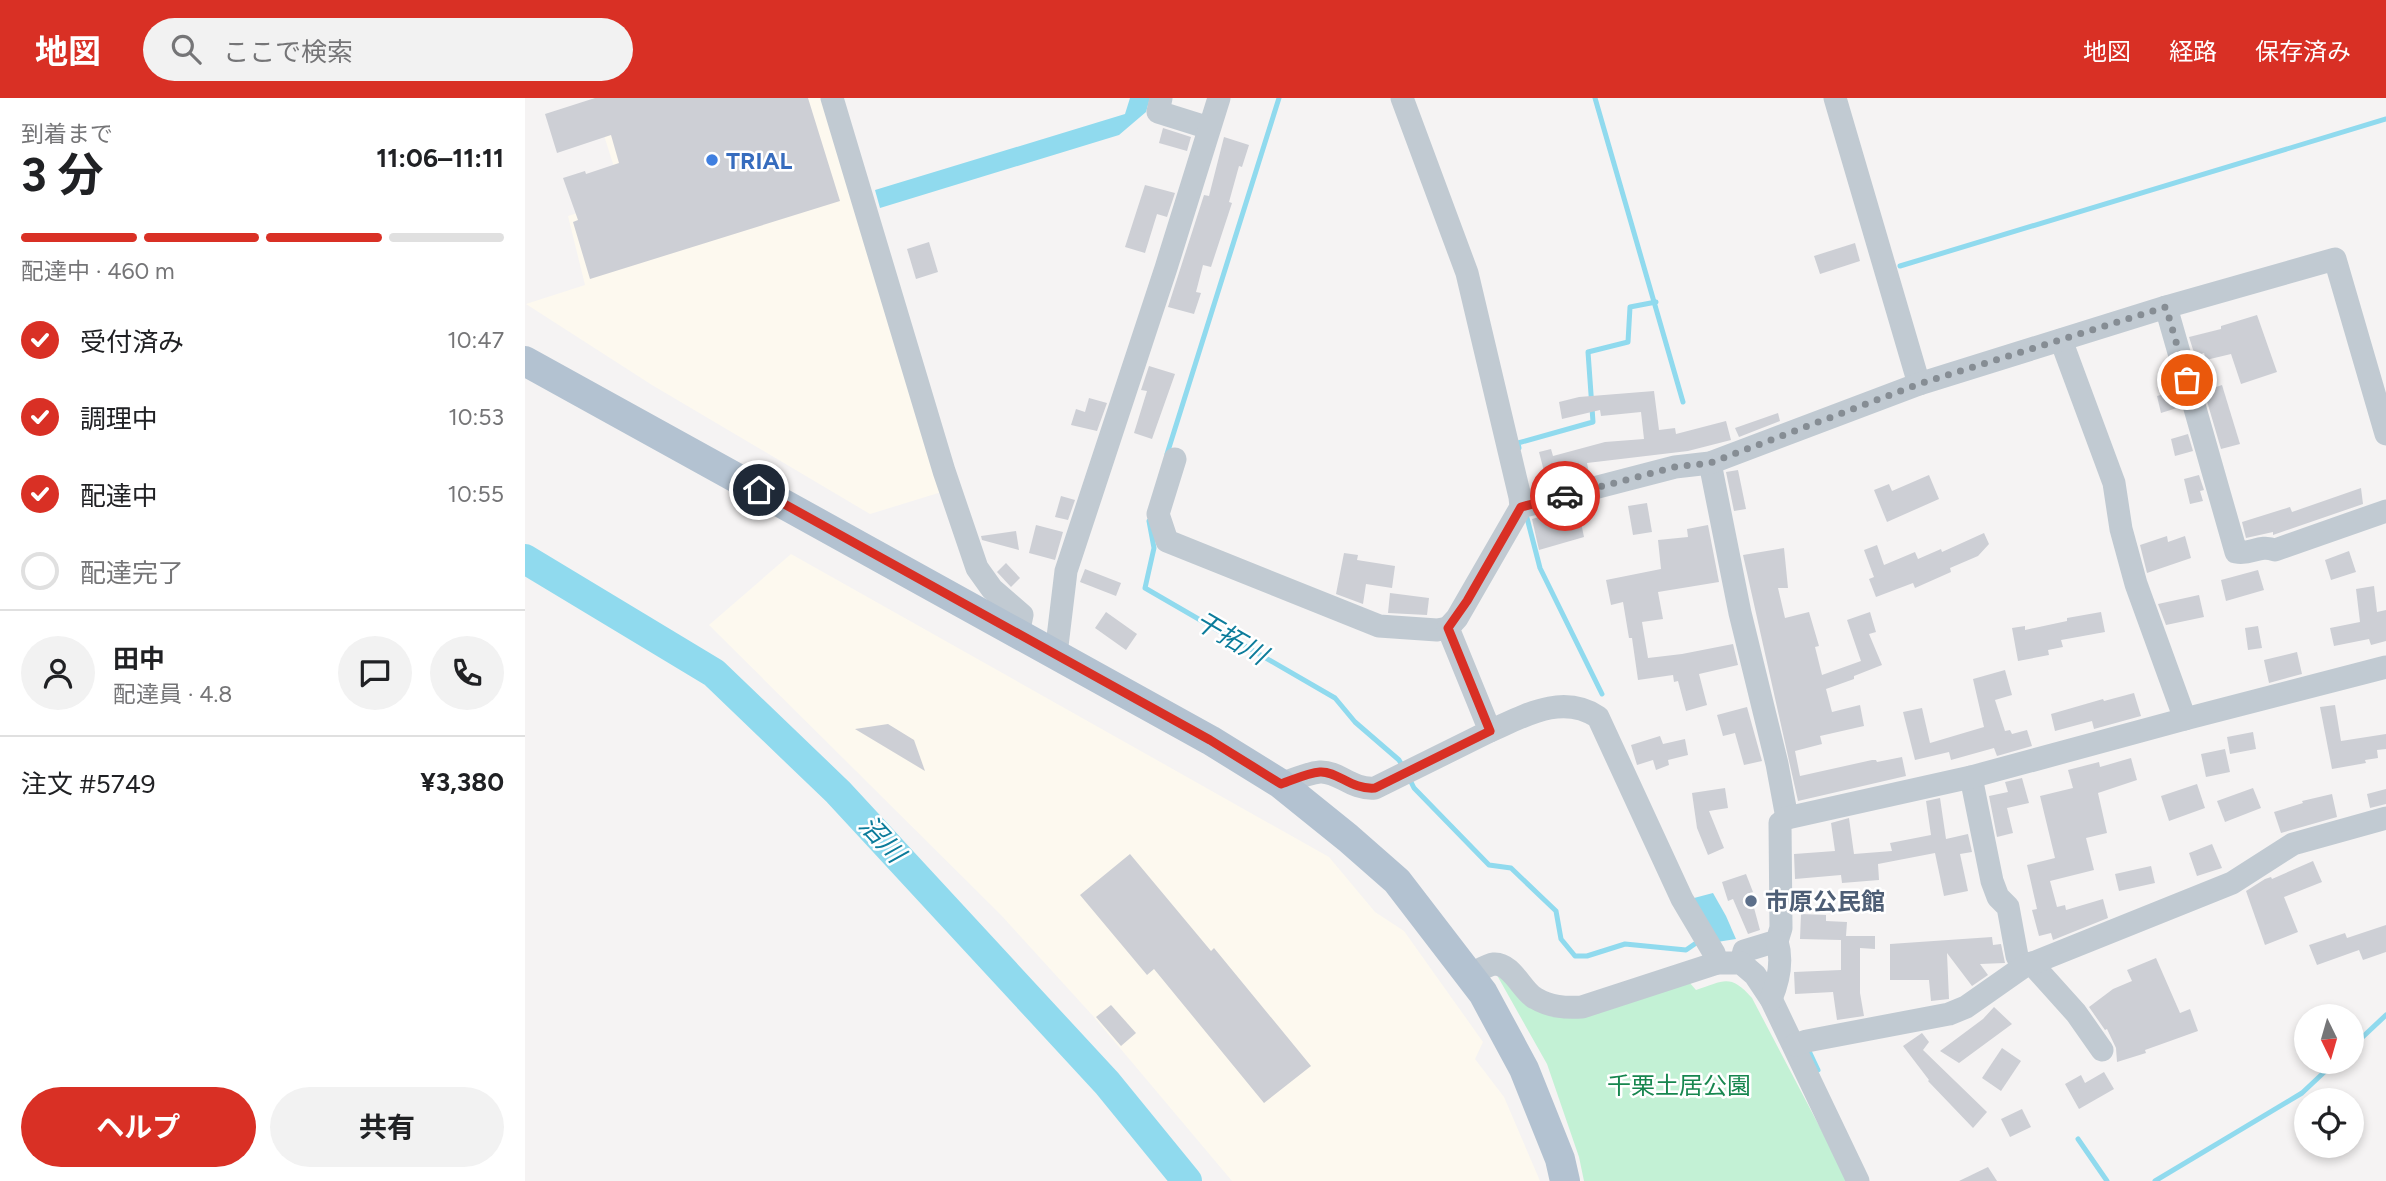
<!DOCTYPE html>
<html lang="ja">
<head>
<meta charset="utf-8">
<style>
	:root { --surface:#fff; --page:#f2f2f2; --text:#202124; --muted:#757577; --line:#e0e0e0; --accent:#d93025 }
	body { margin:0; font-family:Figtree,"Noto Sans JP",sans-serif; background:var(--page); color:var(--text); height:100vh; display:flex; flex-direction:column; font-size:26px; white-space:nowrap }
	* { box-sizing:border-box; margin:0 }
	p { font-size:23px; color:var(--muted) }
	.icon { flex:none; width:38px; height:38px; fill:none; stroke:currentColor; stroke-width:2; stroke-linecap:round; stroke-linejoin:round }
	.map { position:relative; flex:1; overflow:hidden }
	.panel { display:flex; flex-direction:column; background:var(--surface); width:525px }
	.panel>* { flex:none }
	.needle { width:46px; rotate:175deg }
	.tools { position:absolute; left:1769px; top:906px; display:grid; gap:14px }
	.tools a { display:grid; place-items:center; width:70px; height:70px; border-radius:50%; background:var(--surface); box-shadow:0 4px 10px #0003; font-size:35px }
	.pin { position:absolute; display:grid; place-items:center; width:60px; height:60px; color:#fff; margin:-30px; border:4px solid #fff; border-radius:50%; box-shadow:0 2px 7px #0007 }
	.courier { position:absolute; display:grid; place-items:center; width:70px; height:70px; margin:-35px; border:5px solid #d93025; border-radius:50%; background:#fff; color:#222; box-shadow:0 2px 9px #0007 }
	.headline em { font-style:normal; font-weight:700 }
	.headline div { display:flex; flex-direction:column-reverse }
	.headline { display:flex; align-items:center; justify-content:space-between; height:119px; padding:0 21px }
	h1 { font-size:46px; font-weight:700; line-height:52px }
	.bar { display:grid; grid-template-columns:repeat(4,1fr); gap:10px 7px; align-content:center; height:84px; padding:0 21px }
	.bar i { height:9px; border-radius:5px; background:var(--line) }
	.bar .current { background:var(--accent) }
	.bar p { grid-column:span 4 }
	.line { display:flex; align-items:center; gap:18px; padding:0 21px; border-top:2px solid var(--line) }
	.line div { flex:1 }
	.round { display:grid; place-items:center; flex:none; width:74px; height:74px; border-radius:37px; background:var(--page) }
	ol { padding:0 21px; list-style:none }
	li { display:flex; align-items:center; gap:21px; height:77px }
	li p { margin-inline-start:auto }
	li .icon { padding:7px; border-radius:50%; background:var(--accent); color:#fff; stroke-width:4 }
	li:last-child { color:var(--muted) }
	li i { width:38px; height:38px; border:4px solid var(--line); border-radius:50% }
	.button { display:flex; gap:14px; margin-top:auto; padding:14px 21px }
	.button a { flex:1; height:80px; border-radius:42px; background:var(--accent); color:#fff; font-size:28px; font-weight:700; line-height:80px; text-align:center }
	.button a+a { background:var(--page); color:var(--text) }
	header { display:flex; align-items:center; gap:42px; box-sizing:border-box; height:98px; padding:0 35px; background:var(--accent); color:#fff }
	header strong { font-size:33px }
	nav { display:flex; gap:38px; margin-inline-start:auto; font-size:24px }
	.search { width:490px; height:63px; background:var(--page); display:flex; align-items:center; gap:18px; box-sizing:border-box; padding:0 24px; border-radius:38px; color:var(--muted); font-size:26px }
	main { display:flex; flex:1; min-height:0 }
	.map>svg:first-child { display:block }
	.commercial { fill:#fdf9ef }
	.green { fill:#c3f1d5 }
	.water { fill:#90daee }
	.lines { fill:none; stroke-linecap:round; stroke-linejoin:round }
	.stream { stroke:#90daee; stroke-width:5 }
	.river { stroke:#90daee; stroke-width:30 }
	.building { fill:#cdcfd5 }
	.minor { stroke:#c1cad2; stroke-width:23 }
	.major { stroke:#b3c2d1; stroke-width:30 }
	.done { stroke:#868d94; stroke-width:7; stroke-dasharray:0 12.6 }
	.route { stroke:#d93025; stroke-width:9 }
	.shop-dot { fill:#3f7fe0; stroke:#fff; stroke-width:2.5 }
	.service-dot { fill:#5c6f8a; stroke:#fff; stroke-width:2.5 }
	.labels { text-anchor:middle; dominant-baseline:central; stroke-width:5; stroke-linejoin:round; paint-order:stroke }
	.shop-label { font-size:24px; font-weight:bold; fill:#366cbe; stroke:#fff; text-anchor:start }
	.service-label { font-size:24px; font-weight:bold; fill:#4e5e75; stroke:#fff; text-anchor:start }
	.park-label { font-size:24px; fill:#17864f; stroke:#fff }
	.water-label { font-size:26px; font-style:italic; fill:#0c7c9b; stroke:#fff }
</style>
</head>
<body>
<header>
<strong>地図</strong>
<div class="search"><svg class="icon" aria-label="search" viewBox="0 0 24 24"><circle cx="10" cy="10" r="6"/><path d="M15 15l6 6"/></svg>ここで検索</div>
<nav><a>地図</a><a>経路</a><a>保存済み</a></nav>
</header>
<main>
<section class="panel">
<div class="headline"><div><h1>3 分</h1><p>到着まで</p></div><em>11:06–11:11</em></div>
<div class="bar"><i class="current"></i><i class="current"></i><i class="current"></i><i></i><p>配達中 · 460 m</p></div>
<ol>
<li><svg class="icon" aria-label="check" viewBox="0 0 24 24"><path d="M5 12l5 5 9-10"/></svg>受付済み<p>10:47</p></li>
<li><svg class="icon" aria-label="check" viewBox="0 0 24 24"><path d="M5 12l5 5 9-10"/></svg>調理中<p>10:53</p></li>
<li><svg class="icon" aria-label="check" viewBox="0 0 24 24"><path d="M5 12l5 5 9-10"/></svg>配達中<p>10:55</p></li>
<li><i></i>配達完了</li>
</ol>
<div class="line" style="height:126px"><a class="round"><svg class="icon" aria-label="person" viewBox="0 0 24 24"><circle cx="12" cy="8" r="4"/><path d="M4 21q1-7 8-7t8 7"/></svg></a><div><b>田中</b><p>配達員 · 4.8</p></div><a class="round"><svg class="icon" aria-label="chat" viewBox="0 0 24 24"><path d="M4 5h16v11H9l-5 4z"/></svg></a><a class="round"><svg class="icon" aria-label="phone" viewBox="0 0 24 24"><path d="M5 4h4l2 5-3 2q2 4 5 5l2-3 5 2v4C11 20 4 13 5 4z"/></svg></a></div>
<div class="line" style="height:91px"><div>注文 #5749</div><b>¥3,380</b></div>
<div class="button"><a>ヘルプ</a><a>共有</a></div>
</section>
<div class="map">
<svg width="1861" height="1083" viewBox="0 0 1861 1083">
	<rect width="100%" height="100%" fill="#f5f3f3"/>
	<g class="commercial">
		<path d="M67,0H299L420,393L345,416L127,287L1,206L60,187L43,118L99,100Z"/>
		<path d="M266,456L804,759L850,814L879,833L958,944L950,961L979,999L1015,1083H707L568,918L476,817L184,527Z"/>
	</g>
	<path class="green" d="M981,876L1041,919L1164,884L1171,892C1199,883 1205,875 1227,900L1323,1083H1059L1054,1059L1022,966L973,879Z"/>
	<g class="water">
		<path d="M605,0H625L621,14L594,37L355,110L350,92L600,16Z"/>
		<path d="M1188,795L1201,818L1211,841L1192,844L1169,800Z"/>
	</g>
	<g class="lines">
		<g class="stream">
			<path d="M1070,0L1158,304"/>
			<path d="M1375,168L1861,21"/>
			<path d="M994,350L993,345L1068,324L1063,254L1103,244L1105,209L1131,204"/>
			<path d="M642,356L754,0"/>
			<path d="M1002,420L1015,470L1077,596"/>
			<path d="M624,423L629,450L620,490L810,600L830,624L874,662L878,669"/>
			<path d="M884,680L889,690L964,767L986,770L1031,813L1036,841L1050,858H1062L1100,846L1161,852L1174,843"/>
			<path d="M1827,949L1861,917"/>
			<path d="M1284,953L1293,972"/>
			<path d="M1553,1041L1582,1083"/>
			<path d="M1630,1083L1777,995L1810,964"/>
		</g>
		<path class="river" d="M0,461L189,575L313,694L582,985L662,1083"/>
	</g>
	<g class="building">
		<path d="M70,0H283L315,103L65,181L48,124L53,122L38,80L60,73L61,76L94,65L86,37L32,55L20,16Z"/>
		<path d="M638,30L666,39L662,53L634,45Z"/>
		<path d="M699,39L724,47L717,69L714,68L704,104L707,105L686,169L678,167L671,194L676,195L669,216L643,209L679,97L684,98Z"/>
		<path d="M620,87L650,95L642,119L632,116L620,155L600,149Z"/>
		<path d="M404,144L413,174L391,181L382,151Z"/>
		<path d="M1330,145L1335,163L1295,176L1289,158Z"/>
		<path d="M1732,217L1752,274L1716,286L1706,256L1681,262L1679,255L1670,258L1664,239L1696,231V228Z"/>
		<path d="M624,268L650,276L627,341L609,335L622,293L616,292Z"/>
		<path d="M1697,287L1715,346L1696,351L1679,293Z"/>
		<path d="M1129,293L1134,332L1150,330L1151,336L1201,323L1206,342L1163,353L1062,365L1064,375L1022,385L1014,354L1026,351L1028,358L1080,344L1119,341L1116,314L1076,318L1075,312L1037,321L1034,304L1054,299Z"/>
		<path d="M1650,293L1655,309L1636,315L1632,298Z"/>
		<path d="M564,300L582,305L572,333L546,327L551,311L560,314Z"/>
		<path d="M1253,315L1255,323L1214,339L1210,330Z"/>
		<path d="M1663,336L1668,353L1650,358L1646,341Z"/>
		<path d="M1213,372L1221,411L1209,413L1201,374Z"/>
		<path d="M1404,377L1414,401L1362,424L1349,392L1364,386L1367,393Z"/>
		<path d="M1674,377L1679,392L1675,393L1678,403L1665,406L1659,381Z"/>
		<path d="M1836,390L1838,406L1748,437V434L1721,440L1717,424L1765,409L1767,414Z"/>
		<path d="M536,398L550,402L543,422L530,419Z"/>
		<path d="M1122,405L1127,434L1108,437L1103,408Z"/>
		<path d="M1032,414L1034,425L1055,420L1059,439L1014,452L1007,421Z"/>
		<path d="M511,427L538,434L530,462L504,455Z"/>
		<path d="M1183,427L1194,484L1133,494L1138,521L1117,524L1123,560L1157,556L1208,546L1213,567L1174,576L1182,607L1161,613L1153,583L1149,584L1148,577L1113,582L1107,540H1104L1098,504L1086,507L1081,482L1136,471L1133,442L1163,439L1162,431Z"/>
		<path d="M491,433L494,452L457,442L456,438Z"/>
		<path d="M1459,435L1464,446L1453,458L1425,470L1426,474L1390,490L1388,485L1351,499L1344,481L1349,479L1339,452L1352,447L1359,467L1390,454L1393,461L1416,451L1417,454Z"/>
		<path d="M1642,438L1643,444L1660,438L1666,460L1622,475L1615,447Z"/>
		<path d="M1259,450L1263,490H1253L1260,520L1284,514L1294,548L1290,549L1297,577L1336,563L1322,522L1345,514L1351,534L1344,536L1357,567L1329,578V581L1301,591L1307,614L1335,607L1339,628L1295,638L1297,646L1270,653L1275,678L1347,662H1351L1352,664L1377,659L1381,678L1273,703L1218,457Z"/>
		<path d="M1824,453L1831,474L1806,482L1800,462Z"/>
		<path d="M819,455L833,457L832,462L870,468L867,490L841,486L838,506L811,496Z"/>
		<path d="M481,465L495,480L486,489L472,474Z"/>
		<path d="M560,471L596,485L591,498L555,484Z"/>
		<path d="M1733,472L1739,492L1701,503L1696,482Z"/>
		<path d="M1849,488L1852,514L1861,512V543L1846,547L1844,541L1809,548L1805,530L1835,524L1831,491Z"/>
		<path d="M865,495L904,500L902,517L863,515Z"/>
		<path d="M1674,497L1679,519L1641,527L1633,506Z"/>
		<path d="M581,514L612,536L601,552L570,530Z"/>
		<path d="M1576,514L1580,534L1536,542L1538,549L1523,552L1524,557L1493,563L1487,530L1500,528V532L1542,523V520Z"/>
		<path d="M1733,528L1737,550L1723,552L1720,530Z"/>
		<path d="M1772,554L1777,576L1744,585L1739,562Z"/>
		<path d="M1480,572L1487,597L1470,602L1480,633L1485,632L1487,636L1502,632L1507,648L1472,658L1469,650L1426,662L1424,654L1390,662L1378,614L1397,610L1405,645L1459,629L1448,581Z"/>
		<path d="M1609,595L1616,618L1569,631L1567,623L1530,633L1526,616L1578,601L1579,603Z"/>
		<path d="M1810,607L1816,643L1861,636V651L1852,652L1853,660L1840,662L1841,665L1807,671L1795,609Z"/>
		<path d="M1222,609L1237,663L1219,667L1210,635L1198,638L1192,617Z"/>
		<path d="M363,626L389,642L400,673L330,631Z"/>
		<path d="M1728,634L1731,651L1705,656L1702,639Z"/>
		<path d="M1135,638L1138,646L1160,641L1163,657L1143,662L1144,667L1131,672L1128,662L1112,667L1106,647Z"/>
		<path d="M1700,651L1705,674L1681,679L1676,656Z"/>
		<path d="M1606,660L1612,682L1573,695L1582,735L1561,740L1569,772L1525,783L1532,809L1540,807L1541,812L1578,801L1583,820L1528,842L1526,835L1514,838L1507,812L1512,811L1502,767L1530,760L1515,698L1548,690L1543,672L1574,664L1575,669Z"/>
		<path d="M1497,680L1504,705L1482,710L1488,735L1472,739L1464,698L1483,694L1480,684Z"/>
		<path d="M1672,686L1680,710L1644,723L1636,698Z"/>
		<path d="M1200,690L1203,710L1184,713L1199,750L1183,757L1172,730L1167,695Z"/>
		<path d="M1728,690L1736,710L1700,724L1692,703Z"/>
		<path d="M1861,691V706L1845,710L1842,696Z"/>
		<path d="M1807,696L1812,719L1756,735L1749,714L1778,705L1777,703Z"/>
		<path d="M1415,700L1421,741L1443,736L1447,754L1435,756L1443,793L1419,798L1410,755L1353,766L1354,782L1317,785L1316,777L1270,781L1269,756L1310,753L1306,725L1324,720L1329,756L1367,753L1365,745L1406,737L1401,703Z"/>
		<path d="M1687,746L1697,770L1672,778L1664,755Z"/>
		<path d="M605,756L686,853L689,850L786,968L739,1005L629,871L622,877L555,797Z"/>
		<path d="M1788,763L1797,784L1759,799L1773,834L1740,847L1721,793L1740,781L1746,779L1747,781Z"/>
		<path d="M1626,768L1630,785L1594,793L1590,776Z"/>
		<path d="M1221,776L1228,794L1225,795L1235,832L1223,836L1208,801L1203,803L1197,784Z"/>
		<path d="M1276,816L1301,817V823L1322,824L1321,838H1350V851L1335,850V895L1339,918L1312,922L1308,894L1270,896L1269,874L1316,872V842L1275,841Z"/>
		<path d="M1861,827V854L1838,862L1834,852L1792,867L1784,847L1820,835L1822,840Z"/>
		<path d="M1467,839L1468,847L1476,846L1480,865L1455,866L1463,877L1447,888L1422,855L1424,901L1406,903L1404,882H1365V846Z"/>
		<path d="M1631,860L1655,915L1665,911L1673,933L1620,952L1621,955L1592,964L1591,950L1582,931L1580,932L1564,909L1588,891L1607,883L1602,872Z"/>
		<path d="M586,907L611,935L596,948L571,919Z"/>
		<path d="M1469,909L1487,926L1434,965L1415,953L1458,921Z"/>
		<path d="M1397,935L1404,944L1398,952L1462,1014L1448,1030L1403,983L1404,982L1378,948Z"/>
		<path d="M1477,950L1496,963L1476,993L1457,980Z"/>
		<path d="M1579,974L1589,991L1554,1011L1540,986L1556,977L1560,985Z"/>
		<path d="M1497,1011L1506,1029L1485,1039L1476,1021Z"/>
		<path d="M1463,1069L1472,1083H1434Z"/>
	</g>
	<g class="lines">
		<g class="minor">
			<path d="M307,0L419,373L452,470L467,491L497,517L493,536"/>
			<path d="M636,0L633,14L684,30"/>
			<path d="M1310,0L1394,286"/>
			<path d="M1641,209L1711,454C1727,457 1734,446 1750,452L1861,413"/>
			<path d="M1536,242L1589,385L1596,431L1611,486L1660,621"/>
			<path d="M650,361L633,416L642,443L854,528L912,532L923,530"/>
			<path d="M1185,365L1215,515L1252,666L1262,720"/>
			<path d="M996,409L1150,369L1185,365L1394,286L1641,209L1810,161L1861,336"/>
			<path d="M531,556L541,473L641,170L694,0"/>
			<path d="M965,633C999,618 1037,595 1073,619L1157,801L1189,855L1192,865"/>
			<path d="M1446,679L1467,783L1473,799L1483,809L1492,858L1498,869"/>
			<path d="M756,686C768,682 782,675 795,674C814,673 826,692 850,690L965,633L923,530L932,520L996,409L995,399L942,175L877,0"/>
			<path d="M1216,865L1219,853L1252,843L1256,830L1255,725L1262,720L1446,679L1660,621L1861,569"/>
			<path d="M1506,865L1551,915L1577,952"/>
			<path d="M944,877C951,874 962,867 969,866C987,865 997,893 1010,900C1025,909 1040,910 1057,909L1192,865H1216L1230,877L1246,901L1333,1083"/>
			<path d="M1246,901C1254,882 1258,863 1252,843"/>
			<path d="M1270,947L1282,943L1424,916L1441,909L1498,869L1707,785L1768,746L1861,720"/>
		</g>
		<path class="major" d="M0,263L685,642L756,686L823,740L872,783L958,895L999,971L1035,1061L1040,1083"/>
	</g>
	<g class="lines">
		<path class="done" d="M1040,398L1150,369L1185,365L1394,286L1641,209L1662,282"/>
		<path class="route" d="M234,392L685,642L756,686C768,682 782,675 795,674C813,673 826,692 850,690L965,633L923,530L942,503L996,409L1040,398"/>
	</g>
	<circle class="shop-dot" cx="187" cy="62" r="7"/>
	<circle class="service-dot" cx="1226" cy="803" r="7"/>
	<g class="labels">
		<g class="shop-label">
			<text x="201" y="62">TRIAL</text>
		</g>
		<g class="service-label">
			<text x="1240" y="803">市原公民館</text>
		</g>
		<g class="park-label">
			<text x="1154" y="987">千栗土居公園</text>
		</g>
		<g class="water-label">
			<text transform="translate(706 540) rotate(30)">干拓川</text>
			<text transform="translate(357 741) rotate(47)">沼川</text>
		</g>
	</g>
</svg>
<div class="tools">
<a><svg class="needle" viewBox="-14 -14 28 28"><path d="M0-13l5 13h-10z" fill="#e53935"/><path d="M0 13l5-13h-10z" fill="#757577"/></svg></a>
<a><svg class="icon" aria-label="locate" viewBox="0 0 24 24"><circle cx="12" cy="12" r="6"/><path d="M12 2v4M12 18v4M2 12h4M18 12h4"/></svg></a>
</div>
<div class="pin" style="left:1662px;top:282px;background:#ea580c"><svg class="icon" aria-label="bag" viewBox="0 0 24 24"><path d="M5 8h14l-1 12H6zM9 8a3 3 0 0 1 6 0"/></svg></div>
<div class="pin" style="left:234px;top:392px;background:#1f2937"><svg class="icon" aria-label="home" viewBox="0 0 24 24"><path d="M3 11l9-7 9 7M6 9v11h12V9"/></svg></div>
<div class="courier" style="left:1040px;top:398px"><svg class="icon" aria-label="car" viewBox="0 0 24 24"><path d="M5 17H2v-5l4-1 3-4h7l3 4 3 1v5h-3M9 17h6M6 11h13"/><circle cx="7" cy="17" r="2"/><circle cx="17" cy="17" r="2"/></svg></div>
</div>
</main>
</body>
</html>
